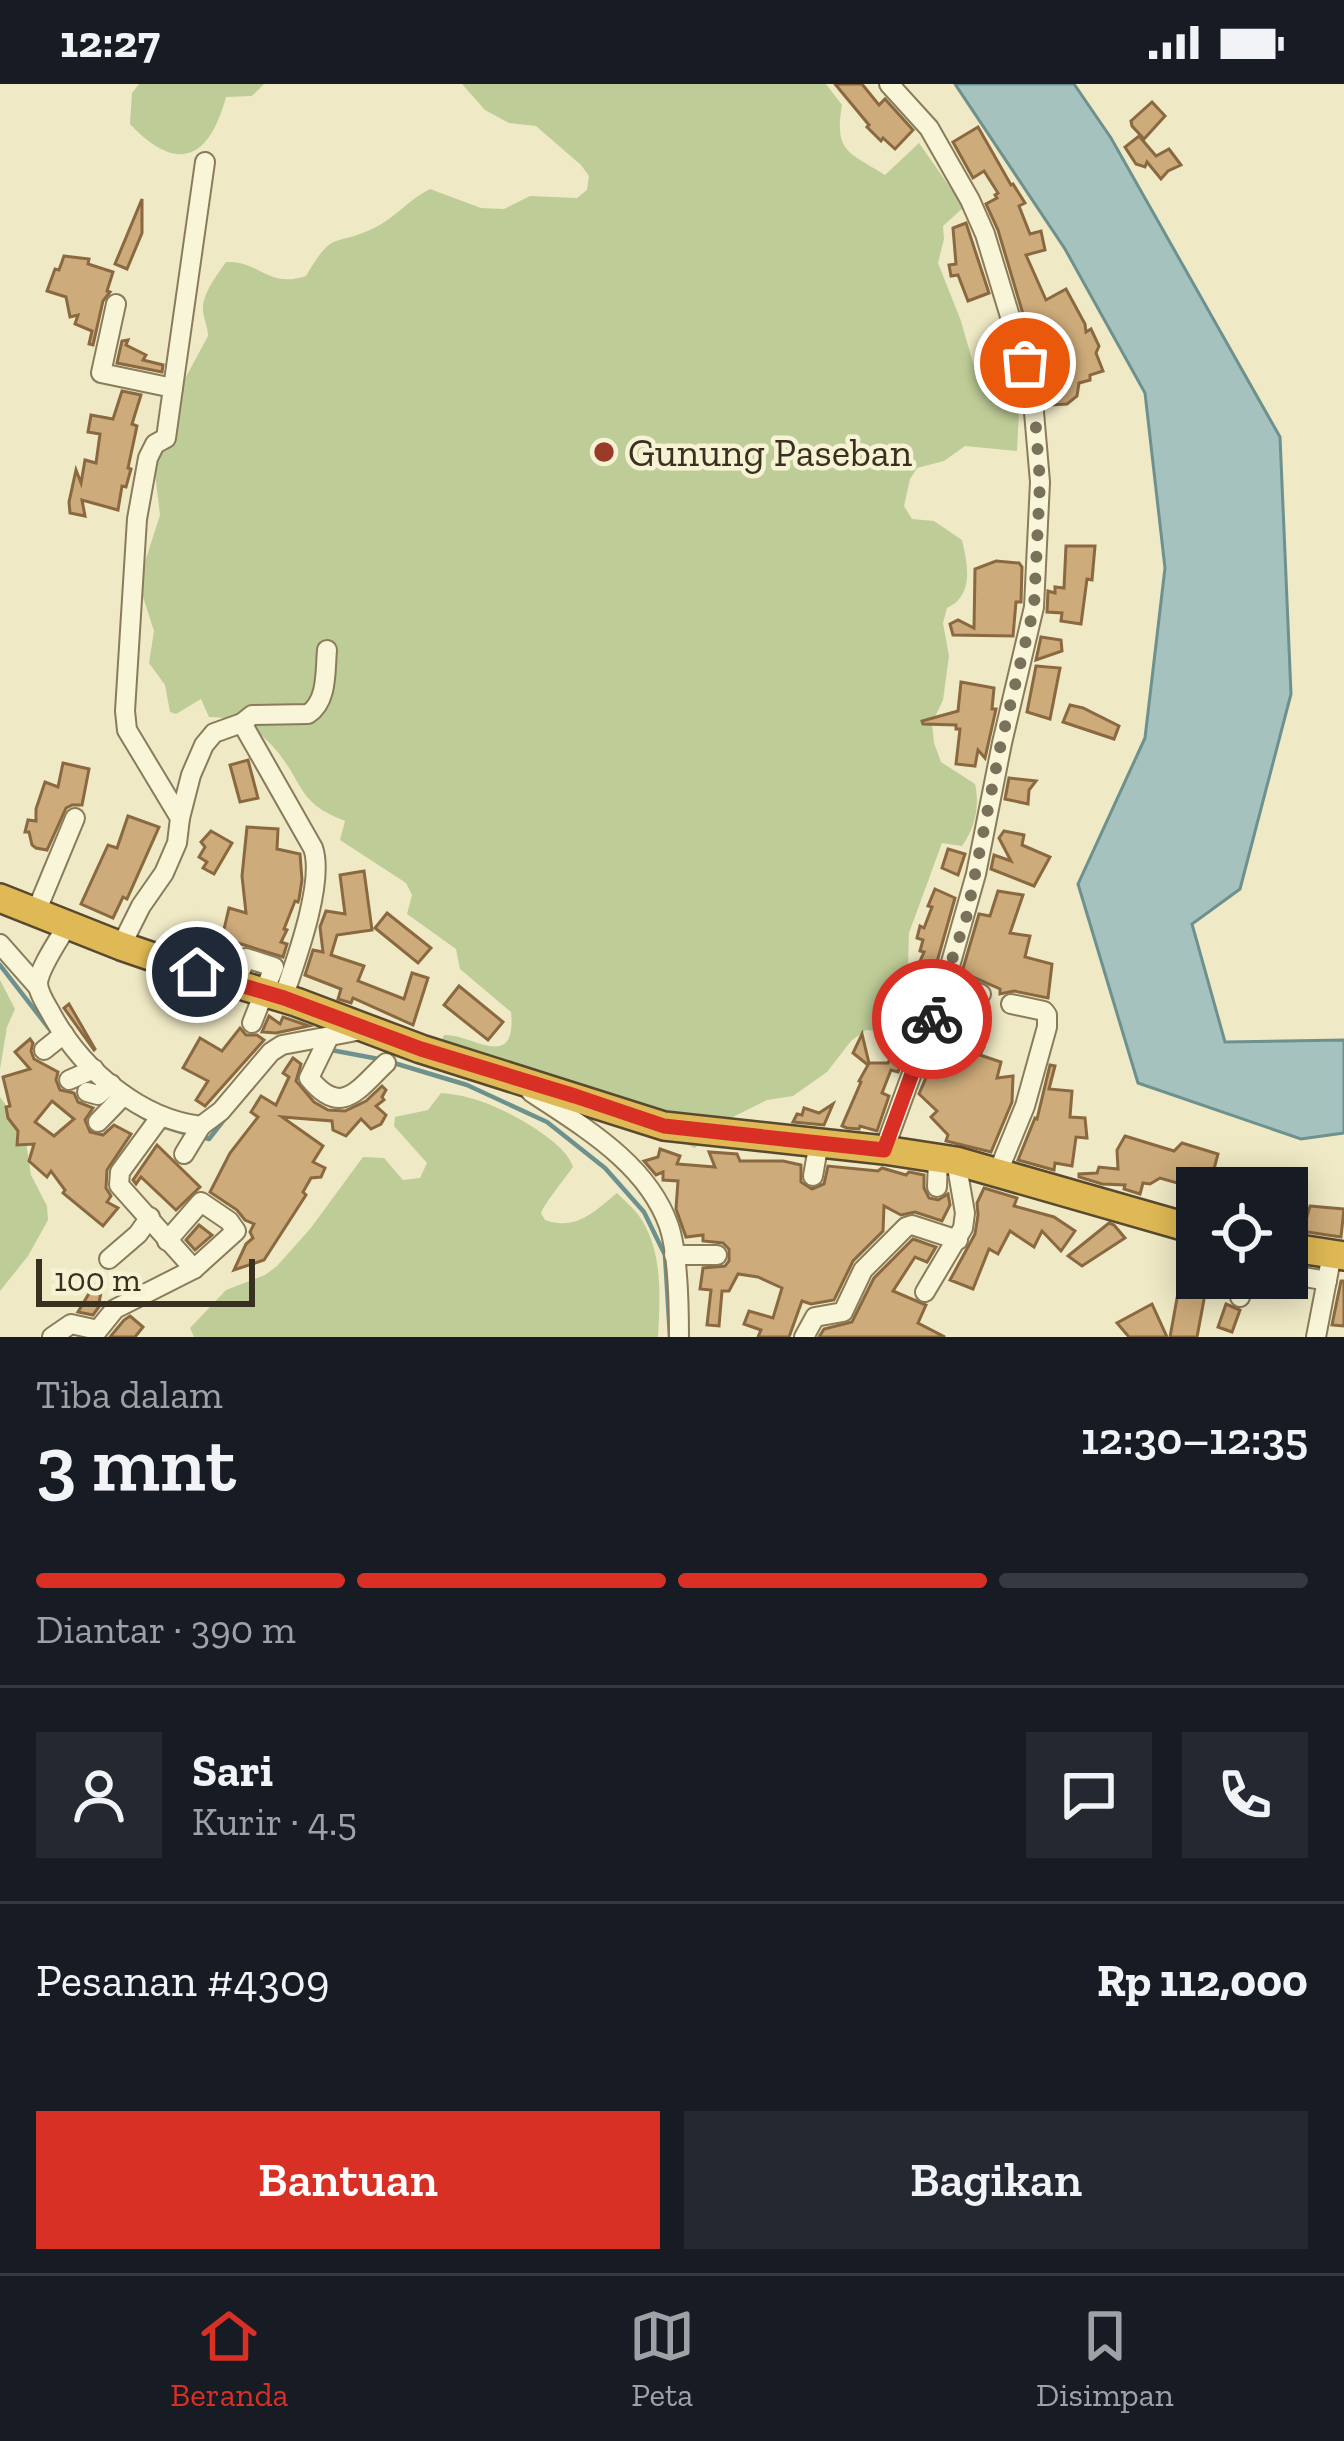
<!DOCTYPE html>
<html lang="id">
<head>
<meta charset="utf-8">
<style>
	:root { --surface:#171b24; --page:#242831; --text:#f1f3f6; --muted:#9ea1a6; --line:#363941; --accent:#d93025 }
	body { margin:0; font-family:"Zilla Slab",serif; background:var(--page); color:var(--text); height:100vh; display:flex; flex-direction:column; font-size:45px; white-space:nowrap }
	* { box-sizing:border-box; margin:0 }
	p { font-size:39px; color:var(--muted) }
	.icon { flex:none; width:66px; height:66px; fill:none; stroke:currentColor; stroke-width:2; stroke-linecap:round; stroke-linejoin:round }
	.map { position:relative; height:1253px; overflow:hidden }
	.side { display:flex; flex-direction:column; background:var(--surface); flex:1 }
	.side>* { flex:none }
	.fabs { position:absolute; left:1176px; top:1083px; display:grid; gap:24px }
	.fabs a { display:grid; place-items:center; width:132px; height:132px; border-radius:0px; background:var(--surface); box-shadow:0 6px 30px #0003; font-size:60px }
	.scale { position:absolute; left:36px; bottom:30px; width:219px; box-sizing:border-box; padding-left:12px; border:6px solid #3a301f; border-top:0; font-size:33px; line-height:42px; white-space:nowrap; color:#3a301f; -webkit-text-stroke:9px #f6f2d4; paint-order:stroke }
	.pin { position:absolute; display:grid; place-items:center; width:102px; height:102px; color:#fff; margin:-51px; border:6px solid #fff; border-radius:50%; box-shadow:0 3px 12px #0007 }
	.courier { position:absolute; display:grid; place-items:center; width:120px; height:120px; margin:-60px; border:9px solid #d93025; border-radius:50%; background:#fff; color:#222; box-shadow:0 3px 15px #0007 }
	.summary em { font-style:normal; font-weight:600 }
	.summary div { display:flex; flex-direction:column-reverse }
	.summary { display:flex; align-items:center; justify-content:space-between; height:204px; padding:0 36px }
	h1 { font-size:78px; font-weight:600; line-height:90px }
	.bar { display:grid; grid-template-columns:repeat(4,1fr); gap:18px 12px; align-content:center; height:144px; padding:0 36px }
	.bar i { height:15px; border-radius:9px; background:var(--line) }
	.bar .selected { background:var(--accent) }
	.bar p { grid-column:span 4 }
	.line { display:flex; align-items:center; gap:30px; padding:0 36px; border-top:3px solid var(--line) }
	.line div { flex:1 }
	.round { display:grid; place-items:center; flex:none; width:126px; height:126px; border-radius:0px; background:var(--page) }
	.button { display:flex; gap:24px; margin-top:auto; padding:24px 36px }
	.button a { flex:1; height:138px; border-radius:0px; background:var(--accent); color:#fff; font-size:48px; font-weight:600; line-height:138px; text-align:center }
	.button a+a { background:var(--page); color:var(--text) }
	.status { display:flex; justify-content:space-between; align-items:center; height:84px; padding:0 60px; background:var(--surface); direction:ltr }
	.status svg { height:33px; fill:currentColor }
	.menu { display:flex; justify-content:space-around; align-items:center; height:168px; border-top:3px solid var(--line); background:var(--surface); font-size:33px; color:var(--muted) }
	.menu a { display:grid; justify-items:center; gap:6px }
	.menu .selected { color:var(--accent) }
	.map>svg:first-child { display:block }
	.green { fill:#becd98 }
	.water { fill:#a6c2be; stroke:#6d918e; stroke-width:3 }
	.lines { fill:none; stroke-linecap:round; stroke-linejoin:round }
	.stream { stroke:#6d918e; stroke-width:4.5 }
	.building { fill:#cdab7a; stroke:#8a6940; stroke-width:3; fill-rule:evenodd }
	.minor-casing { stroke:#8a7c5a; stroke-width:22 }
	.highway-casing { stroke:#58492f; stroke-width:32 }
	.minor { stroke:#f9f5d8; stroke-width:18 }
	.highway { stroke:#dfb955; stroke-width:27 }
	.done { stroke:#797159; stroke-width:12; stroke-dasharray:0 21.6 }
	.route { stroke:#d93025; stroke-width:15 }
	.poi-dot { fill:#9a3b29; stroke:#f6f2d4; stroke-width:4.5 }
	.labels { text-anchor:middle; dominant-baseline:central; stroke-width:9; stroke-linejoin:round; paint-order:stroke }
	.poi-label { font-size:39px; fill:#3a301f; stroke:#f6f2d4; text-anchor:start }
</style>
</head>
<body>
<div class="status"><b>12:27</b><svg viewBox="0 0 49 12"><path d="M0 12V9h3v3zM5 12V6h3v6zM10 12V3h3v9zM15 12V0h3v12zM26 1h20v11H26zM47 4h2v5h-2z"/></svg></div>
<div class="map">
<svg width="1344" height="1253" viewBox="0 0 1344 1253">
	<rect width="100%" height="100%" fill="#efe9c5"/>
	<g class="green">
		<path d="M139,0H264L252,12L226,13C209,76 177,90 130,40L132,9Z"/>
		<path d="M462,0H826L842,21C834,68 848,68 885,91L919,59L964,123L943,142L944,155L938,179L961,237L977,293L1020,307L1017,367L965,362L944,377L917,384L910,395L904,422L912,435L934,437L962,456C968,481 974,512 947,524L943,539L949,572L943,616L932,639L934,659L941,678L975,700C980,721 975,745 962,762L942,759L909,849L907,912L891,940L880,947L866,946L851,957L827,988L793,1012L767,1016L715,1042L695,1064L683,1059L675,1048L651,1033L597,1037L441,959L444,951C471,949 517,990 511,928L460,885L456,865L407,830L412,811L406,799L340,756L345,737C333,732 321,727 312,718C303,710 297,697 291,687C271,655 247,633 209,633L201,615L176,630L170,628L165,601L149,579L154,547L143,513L142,487L160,431L154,381L161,369L168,366L173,353L180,304L208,252C208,242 202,232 203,223C204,207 218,190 226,178C260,176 267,205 306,192C334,144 333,164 374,144C395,134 408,116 430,105L481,124L504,125L530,112L577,114L587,106L589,92L581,81L536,42L509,39L485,26Z"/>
		<path d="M0,896L15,925L7,943L0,985Z"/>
		<path d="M441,1009C450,1010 460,1011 470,1014C497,1020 566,1056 573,1083C565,1094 545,1119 541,1129L545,1136C576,1147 594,1128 617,1109C626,1118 637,1127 643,1138C663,1172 660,1215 658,1253H194L190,1244L226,1206L265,1191L277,1182L310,1145L363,1073L384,1074L403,1096L420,1094L427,1079L394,1042L395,1033L428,1026Z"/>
		<path d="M0,1013L24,1045L31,1091L47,1122L48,1136L28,1172L0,1207Z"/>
	</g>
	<path class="water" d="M955,0H1074L1111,54L1280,353L1291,610L1240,805L1192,840L1225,958L1344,956V1049L1301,1055L1138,999L1078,800L1145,654L1165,484L1145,309L1065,165Z"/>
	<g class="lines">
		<g class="stream">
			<path d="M0,881L54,951"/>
			<path d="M331,966L384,976L467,1001L547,1038L605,1084L644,1128L665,1171L670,1253"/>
			<path d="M130,1025L151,1038"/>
			<path d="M162,1042L191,1051"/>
			<path d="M202,1053L209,1055L227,1032"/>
		</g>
	</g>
	<g class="building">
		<path d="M835,0H862L879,21L885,15L913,46L895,65L883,54L881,57L867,43L869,41Z"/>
		<path d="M1152,18L1165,32L1144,55L1132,42L1131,37Z"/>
		<path d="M978,43L1011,101L1013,100L1025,119L1019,122L1030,150L1041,147L1045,166L1026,171L1046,216L1066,205L1085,240L1086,248L1091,245L1099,262L1096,269L1103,287L1090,291V296L1079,299L1077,312L1067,320L1051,321L1046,308L1027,244L1032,242L1023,230L998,146L986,120L997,114L995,111L998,109L984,87L973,94L953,58Z"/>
		<path d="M1139,52L1156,72L1169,65L1181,81L1168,87L1161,95L1147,78L1145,83L1136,80L1125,63Z"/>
		<path d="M142,115V149L127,185L115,180Z"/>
		<path d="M966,139L989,209L968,217L958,191L951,192L949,181L956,180L953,144Z"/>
		<path d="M64,172L89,175L88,180L113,188L107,207L110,208L103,217L93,261L89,260L92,247L75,240L78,231L70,233L66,213L47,207L55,185L59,186Z"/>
		<path d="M128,256L126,261L146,271L143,276L163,281L162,288L117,279L122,257Z"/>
		<path d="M1004,258L1007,271L1005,283L985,286L981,260Z"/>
		<path d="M122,307L141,311L132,340L137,342L128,384L131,385L126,403L122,402L118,426L82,416L85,432L70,429L69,418L76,386L81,399L85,376L96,379L100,350L88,348L91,331L113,335Z"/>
		<path d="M1066,462H1095L1092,496L1087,495L1081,540L1061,537L1062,529L1047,528L1048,507L1055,509V503L1064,504Z"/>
		<path d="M996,477L1019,479L1022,483L1021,518H1016L1013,552L953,551L950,540L958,536L974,544L975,485Z"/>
		<path d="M1041,553L1061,556L1062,567L1036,576Z"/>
		<path d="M1036,582L1060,584L1050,635L1027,628Z"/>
		<path d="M961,598L994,604L992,625H996L985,674L978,666L975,682L956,680L960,645H956V641L923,640L922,637L958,627Z"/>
		<path d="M1070,621L1083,624L1119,642L1114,655L1063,638Z"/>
		<path d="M248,676L258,714L240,718L230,681Z"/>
		<path d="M63,679L89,685L82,721H72L66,724L47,766L36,764L32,761L29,748H25L28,736L36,737V725L45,698L58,703Z"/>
		<path d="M1009,694L1036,697L1029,706L1028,720L1005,715Z"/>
		<path d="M128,732L159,743L127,815L123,813L113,834L81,820L108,761L117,764Z"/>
		<path d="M247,743L278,745L277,765L300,770L302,796L299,815L298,818L295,817L284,845L287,846L281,858L287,860L283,873L222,854L229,824L246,829L242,792Z"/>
		<path d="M211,747L232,759L214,790L203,784L207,778L199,773L205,763L201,758Z"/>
		<path d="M1004,747L1024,751L1022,761L1050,773L1034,802L991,785L994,771L1011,777L999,754Z"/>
		<path d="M948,765L965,770L958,791L942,784Z"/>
		<path d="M364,787L372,846L337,851L331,871L364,882L358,897L404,915L412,889L428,894L413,941L353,914L351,919L338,915L341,905L305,891L313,866L323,868L320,843L326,827L345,830L340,791Z"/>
		<path d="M935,805L955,814L933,892L898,988L891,986L882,1009L889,1012L877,1047L860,1042L859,1045L847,1044L842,1042L861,998L859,997L868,981L853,969L862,950L869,979H888L910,936L907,934L922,896L913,893L924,868L920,867L923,856L917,854L920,842L924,844L932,823L928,822Z"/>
		<path d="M998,807L1023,811L1010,849L1030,852L1025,873L1052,880L1048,914L1014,907L1000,910V905L962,888L979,830L990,832Z"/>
		<path d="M387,829L431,864L418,879L375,844Z"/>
		<path d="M459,902L503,938L488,956L444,921Z"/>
		<path d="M954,914L979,925L965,956L984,963L980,971L1001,978L997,994L1013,992L1012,1018L991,1068L946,1057L948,1051L931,1033L937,1027L919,1010L937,968L934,967Z"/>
		<path d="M69,920L95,965L94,966L64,924Z"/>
		<path d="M269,932L280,940L283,933L309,942L276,949L262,948Z"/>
		<path d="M240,944L246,951H257L264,956L205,1022L196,1016L208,997L183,984L200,954L222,967Z"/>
		<path d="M30,955L33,959L31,967L34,975L58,988L56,996L60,1006L74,1009L78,1018L93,1024L85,1036L90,1048L103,1051L114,1041L131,1050L107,1086L106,1104L111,1112L107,1118L118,1124L103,1142L63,1109L65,1106L51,1087L47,1093L29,1077L34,1060L17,1061L18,1047L8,1034L6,1023L10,1022L3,993L30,985L15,968ZM52,1017L74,1035L54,1052L35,1038Z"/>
		<path d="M293,974L301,980L296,997L314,1018L328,1026L345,1027L366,1017L382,1002L386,1006L382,1013L384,1016L376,1022L386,1031L381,1040L371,1045L361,1035L346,1052L333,1046L332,1037L282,1033L323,1062L313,1078L325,1084L321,1093L311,1094L303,1108L306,1111L264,1176L234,1186L246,1160L253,1154L250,1148L254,1140L245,1136L237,1126L210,1108L230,1069L258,1033L251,1028L261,1012L276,1021L289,993L283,989Z"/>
		<path d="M1050,981L1055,982L1049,1005L1072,1007L1070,1033L1085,1034L1087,1054L1076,1053L1072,1082L1055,1079L1054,1086L1018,1076L1035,1034L1037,1035Z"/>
		<path d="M833,1020L824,1041L793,1038L797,1030L802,1031L804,1024L819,1029Z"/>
		<path d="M1125,1052L1174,1067L1182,1059L1218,1070L1209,1104H1195L1160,1094L1150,1100L1143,1099L1140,1110L1124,1105L1125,1101L1102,1100L1079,1093V1090L1097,1089L1099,1083L1118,1085L1117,1066Z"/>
		<path d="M157,1061L200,1103L176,1126L141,1093L136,1100L133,1096Z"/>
		<path d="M660,1065L680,1072L677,1080L715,1083L709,1068L737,1070L740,1077H783L801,1081V1098L812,1105L824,1100L828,1082L878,1087L882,1084L906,1091L909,1088L924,1091V1104L929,1114L938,1116L948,1110L950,1121L942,1137L915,1128L901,1131L884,1122L883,1147L853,1177L834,1216L811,1220L802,1217L789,1253H758L761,1246L744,1240L749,1227L773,1234L782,1204L758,1193L738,1190L729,1207H722L719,1242L707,1241L711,1206L700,1205L703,1184L725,1182L729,1177V1165L723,1159L703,1157V1151L686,1153L676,1125L678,1097L663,1096V1088L656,1091L644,1077L658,1073Z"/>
		<path d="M984,1104L1017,1114L1014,1122L1054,1133L1075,1147L1061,1167L1042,1147L1034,1163L1010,1147L998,1170L989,1165L973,1205L950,1196L975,1150L978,1131L977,1119Z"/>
		<path d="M1310,1122L1344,1125L1341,1153L1287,1145V1132L1306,1136Z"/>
		<path d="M1109,1139L1114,1141L1125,1154L1082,1182L1068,1172Z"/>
		<path d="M199,1141L212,1151L195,1166L186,1156Z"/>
		<path d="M913,1155L936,1163L927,1178L915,1173L893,1207L926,1221L918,1239L945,1253H819L824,1245L852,1238L874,1194Z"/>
		<path d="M1192,1172H1197V1194H1208L1197,1253H1170L1180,1198L1186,1197Z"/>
		<path d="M1341,1197H1344V1242L1332,1241Z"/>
		<path d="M94,1201L101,1208L99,1219L101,1220L93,1231L78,1228Z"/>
		<path d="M1152,1220L1167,1253H1129L1117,1239Z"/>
		<path d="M1226,1220L1240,1226L1232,1248L1218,1243Z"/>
		<path d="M130,1232L143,1243L135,1253H110L124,1236Z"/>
	</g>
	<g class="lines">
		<g class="minor-casing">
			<g id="minor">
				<path d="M116,220L101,289L173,304L166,354L155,360L148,374L137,435L125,627L127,646L180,734L177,759L164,789L141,822L121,862"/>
				<path d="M173,304L205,78"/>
				<path d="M242,639L313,764C325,798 295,879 283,914"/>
				<path d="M180,734L191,691L204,661L214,649L242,639L252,631L308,630C328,617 325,587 327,566"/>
				<path d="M36,828L75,734"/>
				<path d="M68,840C60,854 39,884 38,899C38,910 48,923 53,933C83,986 140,1035 201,1042L221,1027L271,968L282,961L362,946"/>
				<path d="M0,860L38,903"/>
				<path d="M946,896L981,910"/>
				<path d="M235,900L246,874L274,883L252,939"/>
				<path d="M329,953L309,994C342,1035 359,1004 386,979"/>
				<path d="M44,966L64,950"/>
				<path d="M69,996L94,985"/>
				<path d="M87,1008L98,1011L111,1000"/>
				<path d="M531,1008C583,1043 647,1079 669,1142C678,1169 679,1224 679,1253"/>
				<path d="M161,1032L120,1088L119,1101L194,1185"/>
				<path d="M98,1038L124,1011"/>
				<path d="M884,1066L946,896L976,790L1002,659L1034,523L1040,398L1032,305L985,150L970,116L929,44L889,0"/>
				<path d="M184,1070L201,1042"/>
				<path d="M998,1088L1025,1022L1047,943V931L1044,927L1011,920"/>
				<path d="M813,1092L819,1058"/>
				<path d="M937,1103L938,1074"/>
				<path d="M674,1171H717"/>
				<path d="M109,1175L138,1150L150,1133"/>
				<path d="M1287,1190L1327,1197"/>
				<path d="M925,1208L963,1144L965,1129L956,1077"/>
				<path d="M1240,1213L1245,1194"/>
				<path d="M52,1253L71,1240L98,1246L115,1225L194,1185L236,1147L229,1137L201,1118L167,1157"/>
				<path d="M804,1253L815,1233L843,1228L863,1186L906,1143L912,1141L958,1156"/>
				<path d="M1316,1253L1332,1170"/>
			</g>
		</g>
		<g class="highway-casing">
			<g id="highway">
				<path d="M0,814L121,862L197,888L296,918L421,965L664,1042L884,1066L956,1077L1197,1146"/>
				<path d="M1287,1163L1344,1172"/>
			</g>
		</g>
		<use href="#minor" class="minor"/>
		<use href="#highway" class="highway"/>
	</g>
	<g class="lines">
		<path class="done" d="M932,935L967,831L1001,659L1034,523L1040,398L1033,305L1025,279"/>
		<path class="route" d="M197,888L284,914L421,965L575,1012L664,1042L884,1066L932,935"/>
	</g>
	<circle class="poi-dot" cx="604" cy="368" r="12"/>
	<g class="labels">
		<g class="poi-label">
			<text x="628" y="368">Gunung Paseban</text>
		</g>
	</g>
</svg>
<div class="fabs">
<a><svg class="icon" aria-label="locate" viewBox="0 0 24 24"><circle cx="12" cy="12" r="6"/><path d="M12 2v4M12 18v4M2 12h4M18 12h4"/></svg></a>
</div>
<div class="scale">100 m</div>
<div class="pin" style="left:1025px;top:279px;background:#ea580c"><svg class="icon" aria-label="bag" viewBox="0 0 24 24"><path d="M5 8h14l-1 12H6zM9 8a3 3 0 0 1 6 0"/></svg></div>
<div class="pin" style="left:197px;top:888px;background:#1f2937"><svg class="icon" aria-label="home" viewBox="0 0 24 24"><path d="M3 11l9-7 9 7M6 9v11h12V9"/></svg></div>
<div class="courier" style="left:932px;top:935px"><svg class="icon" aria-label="bike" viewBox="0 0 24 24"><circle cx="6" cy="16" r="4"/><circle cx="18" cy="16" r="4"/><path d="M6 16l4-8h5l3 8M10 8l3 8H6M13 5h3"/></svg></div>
</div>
<section class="side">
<div class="summary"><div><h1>3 mnt</h1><p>Tiba dalam</p></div><em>12:30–12:35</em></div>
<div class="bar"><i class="selected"></i><i class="selected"></i><i class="selected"></i><i></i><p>Diantar · 390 m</p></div>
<div class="line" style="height:216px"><a class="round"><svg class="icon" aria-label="person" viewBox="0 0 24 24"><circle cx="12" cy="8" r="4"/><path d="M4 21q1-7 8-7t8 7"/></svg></a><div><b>Sari</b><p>Kurir · 4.5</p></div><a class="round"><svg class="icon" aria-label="chat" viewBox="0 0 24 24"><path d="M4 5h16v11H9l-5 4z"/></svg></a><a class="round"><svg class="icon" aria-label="phone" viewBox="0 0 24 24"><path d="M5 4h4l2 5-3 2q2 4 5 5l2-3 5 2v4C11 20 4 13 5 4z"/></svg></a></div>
<div class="line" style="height:156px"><div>Pesanan #4309</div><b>Rp 112,000</b></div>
<div class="button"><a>Bantuan</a><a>Bagikan</a></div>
</section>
<nav class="menu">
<a class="selected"><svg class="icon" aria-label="home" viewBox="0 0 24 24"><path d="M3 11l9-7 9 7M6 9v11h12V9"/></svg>Beranda</a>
<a><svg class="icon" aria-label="map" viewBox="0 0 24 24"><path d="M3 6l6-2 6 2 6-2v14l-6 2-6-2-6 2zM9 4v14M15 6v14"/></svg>Peta</a>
<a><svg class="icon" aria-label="saved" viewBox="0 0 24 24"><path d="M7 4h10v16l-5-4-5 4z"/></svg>Disimpan</a>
</nav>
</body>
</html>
